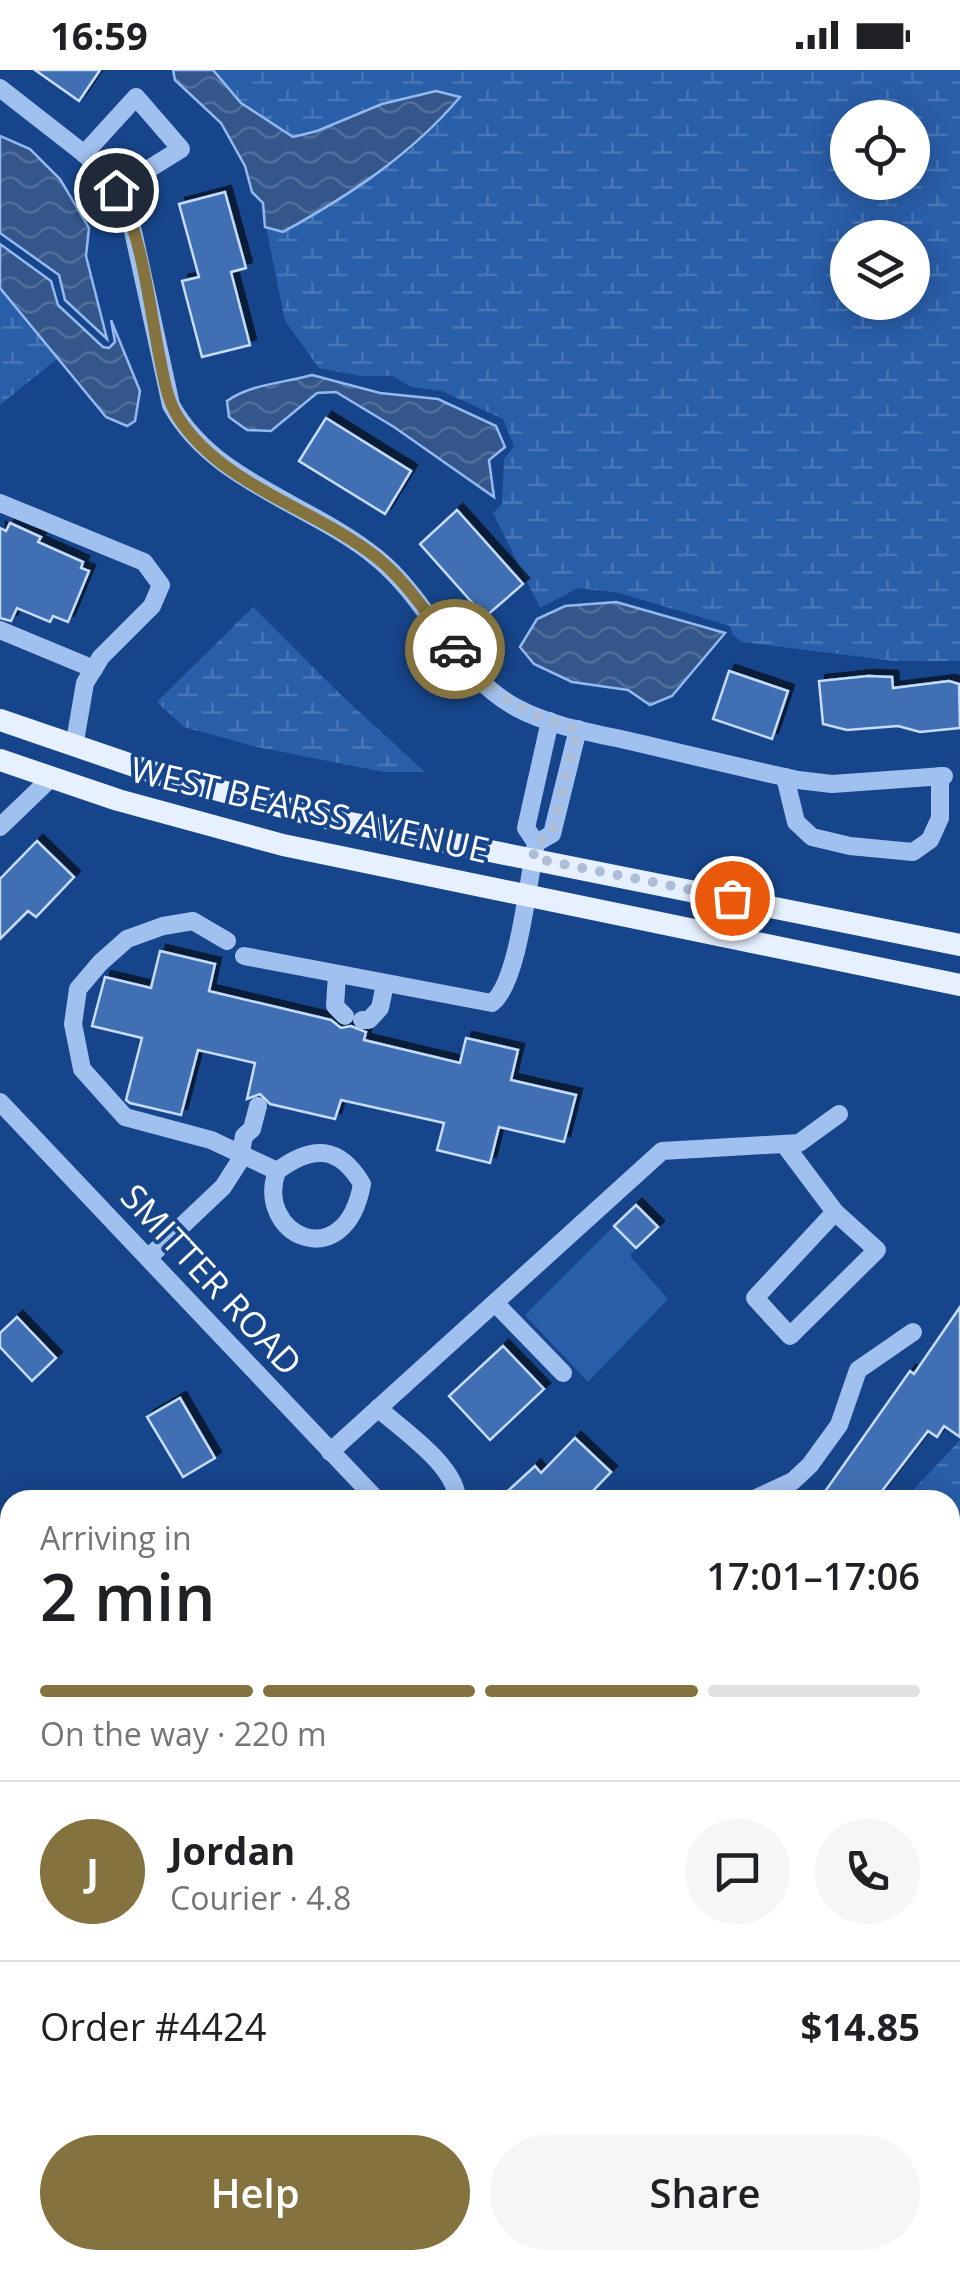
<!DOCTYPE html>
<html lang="en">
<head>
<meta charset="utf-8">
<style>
	:root { --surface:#fff; --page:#f6f6f6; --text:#202124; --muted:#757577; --line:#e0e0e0; --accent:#84733e }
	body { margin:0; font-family:"Open Sans",sans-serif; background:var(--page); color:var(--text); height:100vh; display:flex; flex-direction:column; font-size:38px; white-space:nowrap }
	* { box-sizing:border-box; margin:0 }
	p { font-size:32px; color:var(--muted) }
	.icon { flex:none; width:55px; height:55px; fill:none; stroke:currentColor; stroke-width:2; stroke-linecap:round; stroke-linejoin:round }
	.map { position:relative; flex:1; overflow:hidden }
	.panel { position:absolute; left:0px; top:1420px; width:960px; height:780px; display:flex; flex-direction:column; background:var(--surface); border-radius:30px 30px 0 0; box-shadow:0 5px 25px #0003 }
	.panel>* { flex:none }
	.fabs { position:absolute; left:830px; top:30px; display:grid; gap:20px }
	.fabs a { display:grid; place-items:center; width:100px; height:100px; border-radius:50%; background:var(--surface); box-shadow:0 5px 25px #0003; font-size:50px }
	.pin { position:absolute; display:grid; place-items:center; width:85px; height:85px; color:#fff; margin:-42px; border:5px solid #fff; border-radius:50%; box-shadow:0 2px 10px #0007 }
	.courier { position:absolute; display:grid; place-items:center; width:100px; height:100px; margin:-50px; border:8px solid #84733e; border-radius:50%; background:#fff; color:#222; box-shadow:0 2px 12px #0007 }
	.head em { font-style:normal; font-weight:600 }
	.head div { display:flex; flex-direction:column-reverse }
	.head { display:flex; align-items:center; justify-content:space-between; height:170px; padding:0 40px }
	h1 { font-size:65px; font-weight:600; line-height:75px }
	.bar { display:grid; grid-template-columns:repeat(4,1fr); gap:15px 10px; align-content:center; height:120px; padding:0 40px }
	.bar i { height:12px; border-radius:8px; background:var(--line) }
	.bar .active { background:var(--accent) }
	.bar p { grid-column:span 4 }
	.line { display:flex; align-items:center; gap:25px; padding:0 40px; border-top:2px solid var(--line) }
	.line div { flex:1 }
	.round { display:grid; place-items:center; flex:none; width:105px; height:105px; border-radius:52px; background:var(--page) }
	.cta { display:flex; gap:20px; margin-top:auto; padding:20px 40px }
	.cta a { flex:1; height:115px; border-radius:60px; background:var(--accent); color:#fff; font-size:40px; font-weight:600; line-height:115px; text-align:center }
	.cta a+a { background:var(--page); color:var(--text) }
	.status { display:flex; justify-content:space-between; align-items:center; height:70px; padding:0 50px; background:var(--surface); direction:ltr }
	.status svg { height:28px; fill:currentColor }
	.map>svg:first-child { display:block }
	.wetland { fill:url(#wetland-marsh); fill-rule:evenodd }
	.park { fill:#295ea9 }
	.water { fill:url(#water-waves); stroke:#92baf1; stroke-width:2.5 }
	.building { fill:#3f6fb3; stroke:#c6dcfa; stroke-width:2.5; filter:url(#shadow) }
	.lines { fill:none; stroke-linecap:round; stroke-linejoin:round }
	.minor { stroke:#a0c0ef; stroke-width:18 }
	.major { stroke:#e7f0ff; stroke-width:22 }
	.done { stroke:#aebed6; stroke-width:10; stroke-dasharray:0 18 }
	.route { stroke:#84733e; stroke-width:12 }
	.labels { text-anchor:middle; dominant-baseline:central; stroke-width:8; stroke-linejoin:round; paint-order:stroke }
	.street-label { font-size:35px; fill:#fff; stroke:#17458b }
</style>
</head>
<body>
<div class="status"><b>16:59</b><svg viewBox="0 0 49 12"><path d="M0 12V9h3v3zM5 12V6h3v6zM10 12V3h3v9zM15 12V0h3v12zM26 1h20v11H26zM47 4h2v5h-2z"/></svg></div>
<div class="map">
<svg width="960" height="2200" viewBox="0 0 960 2200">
	<defs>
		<pattern id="wetland-marsh" width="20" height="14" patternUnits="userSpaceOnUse" patternTransform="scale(2.5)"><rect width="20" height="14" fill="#295ea9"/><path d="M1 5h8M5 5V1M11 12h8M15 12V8" fill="none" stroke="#4976b6"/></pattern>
		<pattern id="water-waves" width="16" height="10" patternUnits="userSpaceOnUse" patternTransform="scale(2.5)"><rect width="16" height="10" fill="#34568a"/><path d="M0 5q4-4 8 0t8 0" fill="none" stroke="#526f9c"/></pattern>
		<filter id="shadow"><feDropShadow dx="6" dy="-6" stdDeviation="0" flood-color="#0009"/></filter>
	</defs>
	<rect width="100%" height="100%" fill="#17458b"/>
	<g class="wetland">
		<path d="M213,0H960V591H895L742,572L733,565L730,556L619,523L578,518L540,538L493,443L502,434L504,389L514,376L503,349L442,321L411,317L393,306H360L319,298L285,251L266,157L284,162C347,127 416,86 459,27L436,21L382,34L317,61L293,67L241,33ZM848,48H912V112H848ZM848,168H912V232H848Z"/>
		<path d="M0,218L58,288L0,335Z"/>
		<path d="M253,537L342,626L425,702H384L257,677L184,657L157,632Z"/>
		<path d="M960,1370V1968L956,1972L960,1977V2020L950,2010V1430H904Z"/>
		<path d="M10,1639V1739L0,1749V1648Z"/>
	</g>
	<path class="park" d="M614,1156L636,1178L630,1186L668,1229L588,1312L525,1245Z"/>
	<g class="water">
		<path d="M173,0H213L241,33L293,67L317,61L382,34L436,21L460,27C411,85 350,125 283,162L265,157L263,133L252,122L245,96L221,53L175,10Z"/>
		<path d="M0,66L30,79L60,109L89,158L86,186L107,269L65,230L59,205L0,163Z"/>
		<path d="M0,174L51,211L58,235L103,277L109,278L115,272L111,250L140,321L135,351L127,356L106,347L0,218Z"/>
		<path d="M312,305L380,323L438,329L496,356L505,377L489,390L494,427L394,357L336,322L317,323L271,361L247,360L229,347L227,331C250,314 284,313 312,305Z"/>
		<path d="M616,532L725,563L672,626L650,635L628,620L572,612L534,594L520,577L537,549L565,536Z"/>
		<path d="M531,2190H807L797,2200H525Z"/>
	</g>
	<g class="building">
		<path d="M35,0H100L79,31Z"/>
		<path d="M225,122L246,198L231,202L250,275L202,287L182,211L199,207L179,134Z"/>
		<path d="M326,348L411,401L385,444L299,391Z"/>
		<path d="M457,440L523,514L485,547L420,474Z"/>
		<path d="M10,453L41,467L38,472L83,492L81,498L89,501L68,552L53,546L50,552L17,538L11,551L0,548V458L6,461Z"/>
		<path d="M729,601L788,621L772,669L713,649Z"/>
		<path d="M868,606L892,607L893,618L949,611L959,614L960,658L920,662L898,656L847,660L823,654L819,611Z"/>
		<path d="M37,771L74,807L36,847L28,841L0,869V809Z"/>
		<path d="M160,881L215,894L209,921L331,950L341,958L351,956L366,962L364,970L460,993L466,968L518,980L511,1010L576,1025L564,1072L499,1057L490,1093L437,1080L444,1053L341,1030L335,1049L270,1034L260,1024L247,1029L255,993L198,980L181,1045L130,1033L126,1030L142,968L92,956L105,907L151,918Z"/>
		<path d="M636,1135L658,1157L636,1178L614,1156Z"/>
		<path d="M960,1237V1367L944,1356L937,1367L928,1361L875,1430H819L910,1301L914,1304Z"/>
		<path d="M17,1247L56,1288L32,1311L0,1277V1263Z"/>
		<path d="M503,1276L544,1319L490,1370L449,1326Z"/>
		<path d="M180,1328L215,1388L183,1407L147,1347Z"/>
		<path d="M575,1368L611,1402L584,1430H498L535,1396L541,1403Z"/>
	</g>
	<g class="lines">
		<g class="minor">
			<path d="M0,18L87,86L119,125L133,161L171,335C214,413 312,434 377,488C430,531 455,605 517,638C553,657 595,663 634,672C689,685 743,698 798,710L832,714L944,706"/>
			<path d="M84,84L136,27L181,79L115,120"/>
			<path d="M0,433L144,492L161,515L152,536L101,587L85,613L74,677"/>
			<path d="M0,560L94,599"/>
			<path d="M785,707L796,752L812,767L850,776L913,782L930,770L940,748V706"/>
			<path d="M0,757L51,708"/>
			<path d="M536,773L552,764L578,659"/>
			<path d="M227,871L193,851L163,856L127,869L100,893L78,919L73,954L82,999L125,1047L211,1070L277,1101C254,1165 345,1208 362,1114C339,1075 312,1075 277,1101"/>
			<path d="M244,886L492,933C519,912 528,809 536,773L526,758L550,651"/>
			<path d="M337,905L335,936L345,946"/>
			<path d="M362,950H369L380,938L385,914"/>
			<path d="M0,1032L377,1430"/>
			<path d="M784,1074L835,1142L755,1228L790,1266L877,1180L835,1142"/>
			<path d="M148,1188L223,1117L239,1092L244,1066L252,1059L258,1036"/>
			<path d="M495,1233L563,1303"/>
			<path d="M378,1338C402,1360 457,1396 457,1430"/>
			<path d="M330,1382L662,1081L799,1073L839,1044"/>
			<path d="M752,1430L793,1411L810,1395L839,1355L858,1300L913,1262"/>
			<path d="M950,2030L960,2041"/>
			<path d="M0,2182L10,2173"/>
			<path d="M381,2190L384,2200"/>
		</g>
		<g class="major">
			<path d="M0,650L158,704L320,747L960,875"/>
			<path d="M0,690L118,730L283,775L960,915"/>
		</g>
	</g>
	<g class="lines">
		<path class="done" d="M455,579C491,625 522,644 578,659L552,764L536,773L533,788L732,828"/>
		<path class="route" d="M116,120C142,160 150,242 160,289C164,309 167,330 178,347C222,416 314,438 376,487C407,511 430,549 455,579"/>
	</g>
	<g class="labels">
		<g class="street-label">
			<text transform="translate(310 739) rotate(13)">WEST BEARSS AVENUE</text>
			<text transform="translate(212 1209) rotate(47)">SMITTER ROAD</text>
		</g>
	</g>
</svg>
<div class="fabs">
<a><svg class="icon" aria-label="locate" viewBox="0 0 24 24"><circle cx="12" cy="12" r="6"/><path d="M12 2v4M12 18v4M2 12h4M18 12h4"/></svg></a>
<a><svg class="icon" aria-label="layers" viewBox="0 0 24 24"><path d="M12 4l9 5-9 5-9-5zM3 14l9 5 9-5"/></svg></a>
</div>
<div class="pin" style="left:732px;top:828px;background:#ea580c"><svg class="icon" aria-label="bag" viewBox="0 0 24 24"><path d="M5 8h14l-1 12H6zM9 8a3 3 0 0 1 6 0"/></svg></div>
<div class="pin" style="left:116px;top:120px;background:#1f2937"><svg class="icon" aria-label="home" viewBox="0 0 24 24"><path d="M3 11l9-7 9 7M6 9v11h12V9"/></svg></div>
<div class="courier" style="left:455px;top:579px"><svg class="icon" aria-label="car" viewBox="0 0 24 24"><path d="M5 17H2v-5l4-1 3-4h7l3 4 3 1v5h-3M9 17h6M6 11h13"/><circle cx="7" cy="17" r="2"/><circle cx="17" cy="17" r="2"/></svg></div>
<section class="panel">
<div class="head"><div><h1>2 min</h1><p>Arriving in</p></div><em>17:01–17:06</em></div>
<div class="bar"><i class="active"></i><i class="active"></i><i class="active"></i><i></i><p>On the way · 220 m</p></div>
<div class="line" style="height:180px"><b class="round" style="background:var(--accent);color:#fff">J</b><div><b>Jordan</b><p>Courier · 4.8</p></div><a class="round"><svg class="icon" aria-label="chat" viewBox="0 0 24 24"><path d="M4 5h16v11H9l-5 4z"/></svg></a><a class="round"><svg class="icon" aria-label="phone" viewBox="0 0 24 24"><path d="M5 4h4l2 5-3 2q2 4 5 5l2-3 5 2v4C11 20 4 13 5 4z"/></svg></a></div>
<div class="line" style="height:130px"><div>Order #4424</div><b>$14.85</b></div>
<div class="cta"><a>Help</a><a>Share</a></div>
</section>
</div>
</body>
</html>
